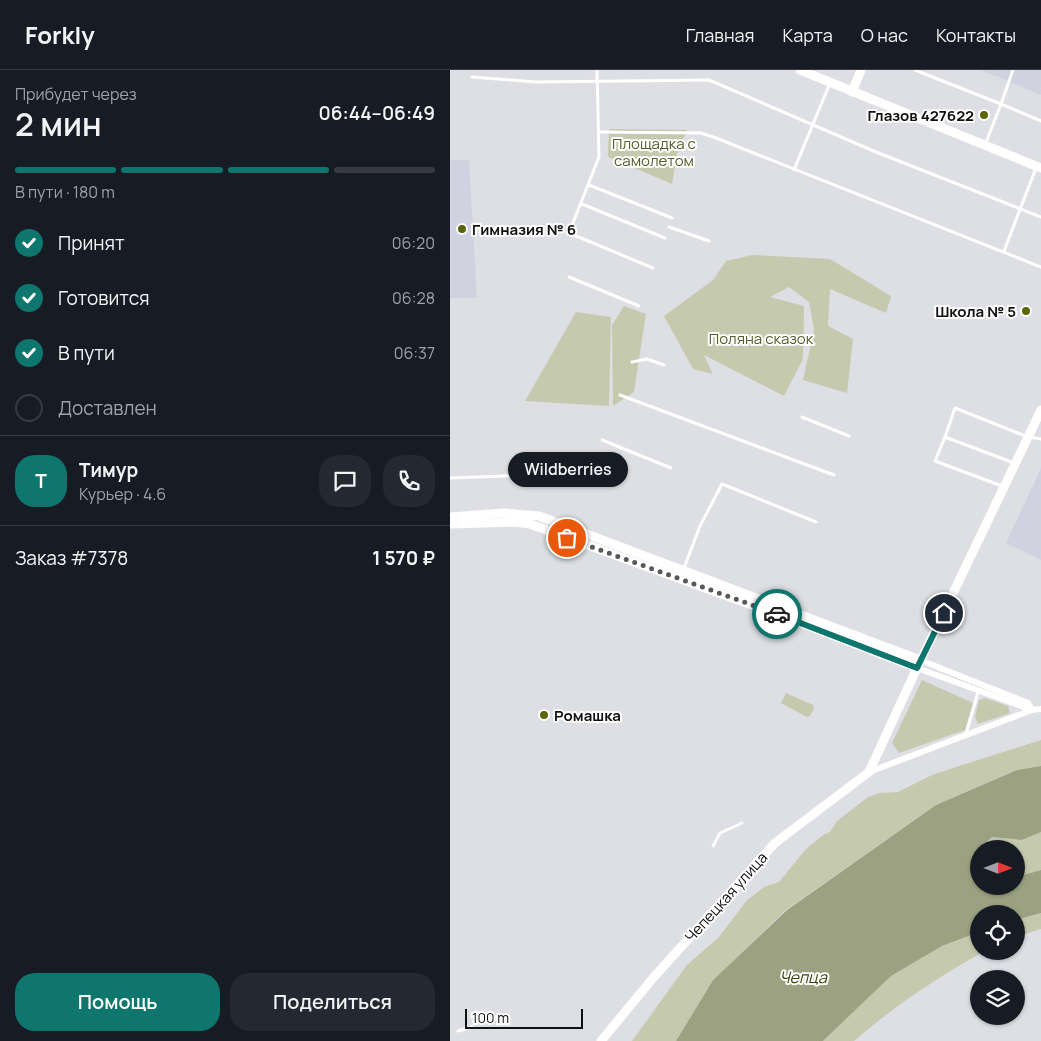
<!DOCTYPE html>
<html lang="ru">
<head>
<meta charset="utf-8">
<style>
	:root { --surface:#171b24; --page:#242831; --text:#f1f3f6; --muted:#9ea1a6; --line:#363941; --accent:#0f766e }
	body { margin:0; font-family:Manrope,sans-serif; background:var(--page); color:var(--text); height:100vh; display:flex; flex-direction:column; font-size:19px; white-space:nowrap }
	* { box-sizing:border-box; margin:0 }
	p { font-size:16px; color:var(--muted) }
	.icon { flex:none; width:28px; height:28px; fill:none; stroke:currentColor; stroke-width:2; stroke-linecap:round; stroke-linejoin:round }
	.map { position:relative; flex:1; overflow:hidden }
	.details { display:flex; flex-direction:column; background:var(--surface); width:450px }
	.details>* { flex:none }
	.needle { width:32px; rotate:90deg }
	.controls { position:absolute; left:520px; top:770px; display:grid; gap:10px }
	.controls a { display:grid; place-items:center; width:55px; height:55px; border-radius:50%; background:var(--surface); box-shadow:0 1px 4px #0004; font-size:25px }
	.scale { position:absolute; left:15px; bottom:12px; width:118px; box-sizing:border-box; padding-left:5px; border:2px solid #101112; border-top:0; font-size:14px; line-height:18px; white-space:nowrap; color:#101112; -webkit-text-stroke:4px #fff; paint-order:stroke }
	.pin { position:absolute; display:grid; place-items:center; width:42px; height:42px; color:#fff; margin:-21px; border:2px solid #fff; border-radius:50%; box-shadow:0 1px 5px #0007 }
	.courier { position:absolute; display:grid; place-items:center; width:50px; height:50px; margin:-25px; border:4px solid #0f766e; border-radius:50%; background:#fff; color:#222; box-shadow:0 1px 6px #0007 }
	.bubble { position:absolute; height:35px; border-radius:18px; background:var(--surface); box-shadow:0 1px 4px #0004; font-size:16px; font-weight:600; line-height:35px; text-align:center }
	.overview em { font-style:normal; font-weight:600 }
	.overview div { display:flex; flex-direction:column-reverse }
	.overview { display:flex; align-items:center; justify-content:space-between; height:85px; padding:0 15px }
	h1 { font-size:32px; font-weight:600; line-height:38px }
	.bar { display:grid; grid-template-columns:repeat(4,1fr); gap:8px 5px; align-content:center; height:60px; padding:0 15px }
	.bar i { height:6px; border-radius:4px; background:var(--line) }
	.bar .on { background:var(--accent) }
	.bar p { grid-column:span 4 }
	.line { display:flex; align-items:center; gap:12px; padding:0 15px; border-top:1px solid var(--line) }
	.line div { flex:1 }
	.round { display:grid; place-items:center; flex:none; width:52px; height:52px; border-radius:20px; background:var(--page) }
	ol { padding:0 15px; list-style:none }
	li { display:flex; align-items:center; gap:15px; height:55px }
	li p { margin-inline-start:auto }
	li .icon { padding:5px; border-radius:50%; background:var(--accent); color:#fff; stroke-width:4 }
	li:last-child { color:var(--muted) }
	li i { width:28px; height:28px; border:2px solid var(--line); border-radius:50% }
	.cta { display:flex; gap:10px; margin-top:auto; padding:10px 15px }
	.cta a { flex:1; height:58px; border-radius:20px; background:var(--accent); color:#fff; font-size:20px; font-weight:600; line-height:58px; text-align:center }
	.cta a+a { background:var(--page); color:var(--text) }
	header { display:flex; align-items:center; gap:30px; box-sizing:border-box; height:70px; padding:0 25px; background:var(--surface); border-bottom:1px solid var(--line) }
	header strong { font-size:24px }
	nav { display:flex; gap:28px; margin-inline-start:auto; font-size:18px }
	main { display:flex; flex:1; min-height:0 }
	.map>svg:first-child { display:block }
	.built { fill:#d0d3df }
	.green { fill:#c5caaf }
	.water { fill:#9ca281 }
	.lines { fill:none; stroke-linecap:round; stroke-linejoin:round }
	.lane { stroke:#fff; stroke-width:3 }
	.street { stroke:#fff; stroke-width:6 }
	.secondary { stroke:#fff; stroke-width:9 }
	.done { stroke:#58595c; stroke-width:5; stroke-dasharray:0 9 }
	.route { stroke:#0f766e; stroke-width:6 }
	.poi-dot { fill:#5b6608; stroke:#fff; stroke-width:2 }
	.labels { text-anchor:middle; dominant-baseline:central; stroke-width:4; stroke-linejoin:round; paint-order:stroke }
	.poi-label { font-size:15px; font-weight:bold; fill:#101112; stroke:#fff; text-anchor:end }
	.park-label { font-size:15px; fill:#555d27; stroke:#fff }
	.street-label { font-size:15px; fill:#101112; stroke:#fff }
	.water-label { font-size:16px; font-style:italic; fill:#3b4307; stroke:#fff }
</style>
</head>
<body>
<header>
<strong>Forkly</strong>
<nav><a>Главная</a><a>Карта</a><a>О нас</a><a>Контакты</a></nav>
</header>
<main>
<section class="details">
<div class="overview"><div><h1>2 мин</h1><p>Прибудет через</p></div><em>06:44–06:49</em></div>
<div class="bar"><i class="on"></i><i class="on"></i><i class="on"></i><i></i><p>В пути · 180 m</p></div>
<ol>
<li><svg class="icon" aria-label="check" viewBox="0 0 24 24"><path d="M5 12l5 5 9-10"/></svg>Принят<p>06:20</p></li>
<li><svg class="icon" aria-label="check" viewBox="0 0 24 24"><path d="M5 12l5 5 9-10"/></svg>Готовится<p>06:28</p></li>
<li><svg class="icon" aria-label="check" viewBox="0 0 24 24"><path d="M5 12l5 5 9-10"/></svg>В пути<p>06:37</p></li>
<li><i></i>Доставлен</li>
</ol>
<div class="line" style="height:90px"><b class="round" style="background:var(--accent);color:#fff">Т</b><div><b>Тимур</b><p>Курьер · 4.6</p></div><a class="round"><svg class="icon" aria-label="chat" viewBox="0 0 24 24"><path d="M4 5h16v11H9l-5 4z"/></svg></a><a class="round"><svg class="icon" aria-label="phone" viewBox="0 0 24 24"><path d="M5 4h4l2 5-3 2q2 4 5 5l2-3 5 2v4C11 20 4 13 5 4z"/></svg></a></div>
<div class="line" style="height:65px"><div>Заказ #7378</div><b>1 570 ₽</b></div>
<div class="cta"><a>Помощь</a><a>Поделиться</a></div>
</section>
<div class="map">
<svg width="591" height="971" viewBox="0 0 591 971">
	<rect width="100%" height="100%" fill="#dedfe4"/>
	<g class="built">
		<path d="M531,0H591V25Z"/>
		<path d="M0,90H19L27,228H0Z"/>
		<path d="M591,398V490L556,473Z"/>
	</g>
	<g class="green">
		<path d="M159,59L237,60L227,84L222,114L158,87Z"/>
		<path d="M302,185L380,189L441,226L436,243L380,219L378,256L403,269L397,323L353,310L364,260L359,232L339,217L320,227L354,236L353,289L334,326L254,285L263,304L243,299L214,246L263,210L276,191Z"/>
		<path d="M174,236L196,244L184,322L163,336L162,255Z"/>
		<path d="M126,242L161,247L159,336L75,331Z"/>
		<path d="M472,610L523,633L515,660L449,683L442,673Z"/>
		<path d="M336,623L363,635L364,638L360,646L357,647L331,633Z"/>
		<path d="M535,628L558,636L560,643L528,654L525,647L529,630Z"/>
		<path d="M591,670V696L567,700L486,735L336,840L263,910L226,971H182L237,895L269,867L297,830L314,817L329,812L355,780L373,765L380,762L387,751L418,727L430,723L448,722L482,705L509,696Z"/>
		<path d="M591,762V800L566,807V779H530L542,767L572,770Z"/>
		<path d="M591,843V859L566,867V850Z"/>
		<path d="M529,862V881H535C486,908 446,935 404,971H373L441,906L492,876Z"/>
	</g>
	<path class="water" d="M591,696V762L572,770L542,767L529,779V816H566V807L591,800V843L566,850V844H529V862L492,876L441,906L373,971H226L263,910L337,840L486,735L567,700Z"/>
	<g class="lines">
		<g class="lane">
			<path d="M147,0L149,87L119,163L203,198"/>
			<path d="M465,0L551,34L535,75"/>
			<path d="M563,0L551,34L591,51"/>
			<path d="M22,7L86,12L259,10L426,82L591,147"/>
			<path d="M149,62L251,63L266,68L591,197"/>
			<path d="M344,100L380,13"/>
			<path d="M139,115L222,148"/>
			<path d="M132,134L215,168"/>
			<path d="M219,157L259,171"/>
			<path d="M554,181L586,98"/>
			<path d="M119,207L189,236"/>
			<path d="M182,292L197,289L214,295"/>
			<path d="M170,325L384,405"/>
			<path d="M352,347L399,366"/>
			<path d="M495,367L485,391L552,416"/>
			<path d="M152,370L221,398"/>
			<path d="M564,393L495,367L505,338L578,367L591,369"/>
			<path d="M0,408L81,405"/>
			<path d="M234,498L250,456L272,414L366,452"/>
			<path d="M516,664L528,622"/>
			<path d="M263,776L270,763L292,753"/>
			<path d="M8,961L22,957"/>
		</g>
		<g class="street">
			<path d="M470,590L578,633L582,640"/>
			<path d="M467,598L582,640"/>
			<path d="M419,702L582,640L591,639"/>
		</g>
		<g class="secondary">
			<path d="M350,0L591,98"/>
			<path d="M402,22L411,0"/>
			<path d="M0,447L53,443L89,446L470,590"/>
			<path d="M0,454L65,452L80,454L335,547L467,598"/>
			<path d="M151,971L203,908L325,773L419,702L467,598L591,340"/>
		</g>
	</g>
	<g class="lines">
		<path class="done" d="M117,468L327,544"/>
		<path class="route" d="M327,544L467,598L494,543"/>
	</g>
	<g class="poi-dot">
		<circle cx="534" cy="45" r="5"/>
		<circle cx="12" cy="159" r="5"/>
		<circle cx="576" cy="241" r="5"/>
		<circle cx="94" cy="645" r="5"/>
	</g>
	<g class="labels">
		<g class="poi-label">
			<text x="524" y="45">Глазов 427622</text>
			<text x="22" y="159" text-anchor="start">Гимназия № 6</text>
			<text x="566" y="241">Школа № 5</text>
			<text x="104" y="645" text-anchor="start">Ромашка</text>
		</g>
		<g class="park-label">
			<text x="204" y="73">Площадка с<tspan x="204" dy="17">самолетом</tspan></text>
			<text x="311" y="268">Поляна сказок</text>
		</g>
		<g class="street-label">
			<text transform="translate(276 827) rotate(-48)">Чепецкая улица</text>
		</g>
		<g class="water-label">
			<text x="353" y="907">Чепца</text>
		</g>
	</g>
</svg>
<div class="controls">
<a><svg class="needle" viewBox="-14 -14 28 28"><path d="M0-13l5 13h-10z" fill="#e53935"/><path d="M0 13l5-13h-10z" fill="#9ea1a6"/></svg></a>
<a><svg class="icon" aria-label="locate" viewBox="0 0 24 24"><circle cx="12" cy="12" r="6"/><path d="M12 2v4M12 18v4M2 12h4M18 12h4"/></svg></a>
<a><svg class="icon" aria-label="layers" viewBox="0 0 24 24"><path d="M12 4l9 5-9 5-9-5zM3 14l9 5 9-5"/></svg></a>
</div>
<div class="scale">100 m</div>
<div class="pin" style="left:117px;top:468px;background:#ea580c"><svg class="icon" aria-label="bag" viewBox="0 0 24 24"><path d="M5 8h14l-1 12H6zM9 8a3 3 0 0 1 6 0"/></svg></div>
<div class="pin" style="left:494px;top:543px;background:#1f2937"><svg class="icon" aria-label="home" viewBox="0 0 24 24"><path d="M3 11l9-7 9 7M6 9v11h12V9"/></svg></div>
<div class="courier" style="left:327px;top:544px"><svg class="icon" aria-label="car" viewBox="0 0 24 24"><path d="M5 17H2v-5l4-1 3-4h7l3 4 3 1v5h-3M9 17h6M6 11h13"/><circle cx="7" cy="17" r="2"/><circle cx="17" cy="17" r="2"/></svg></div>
<div class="bubble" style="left:58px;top:382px;width:120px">Wildberries</div>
</div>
</main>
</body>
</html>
